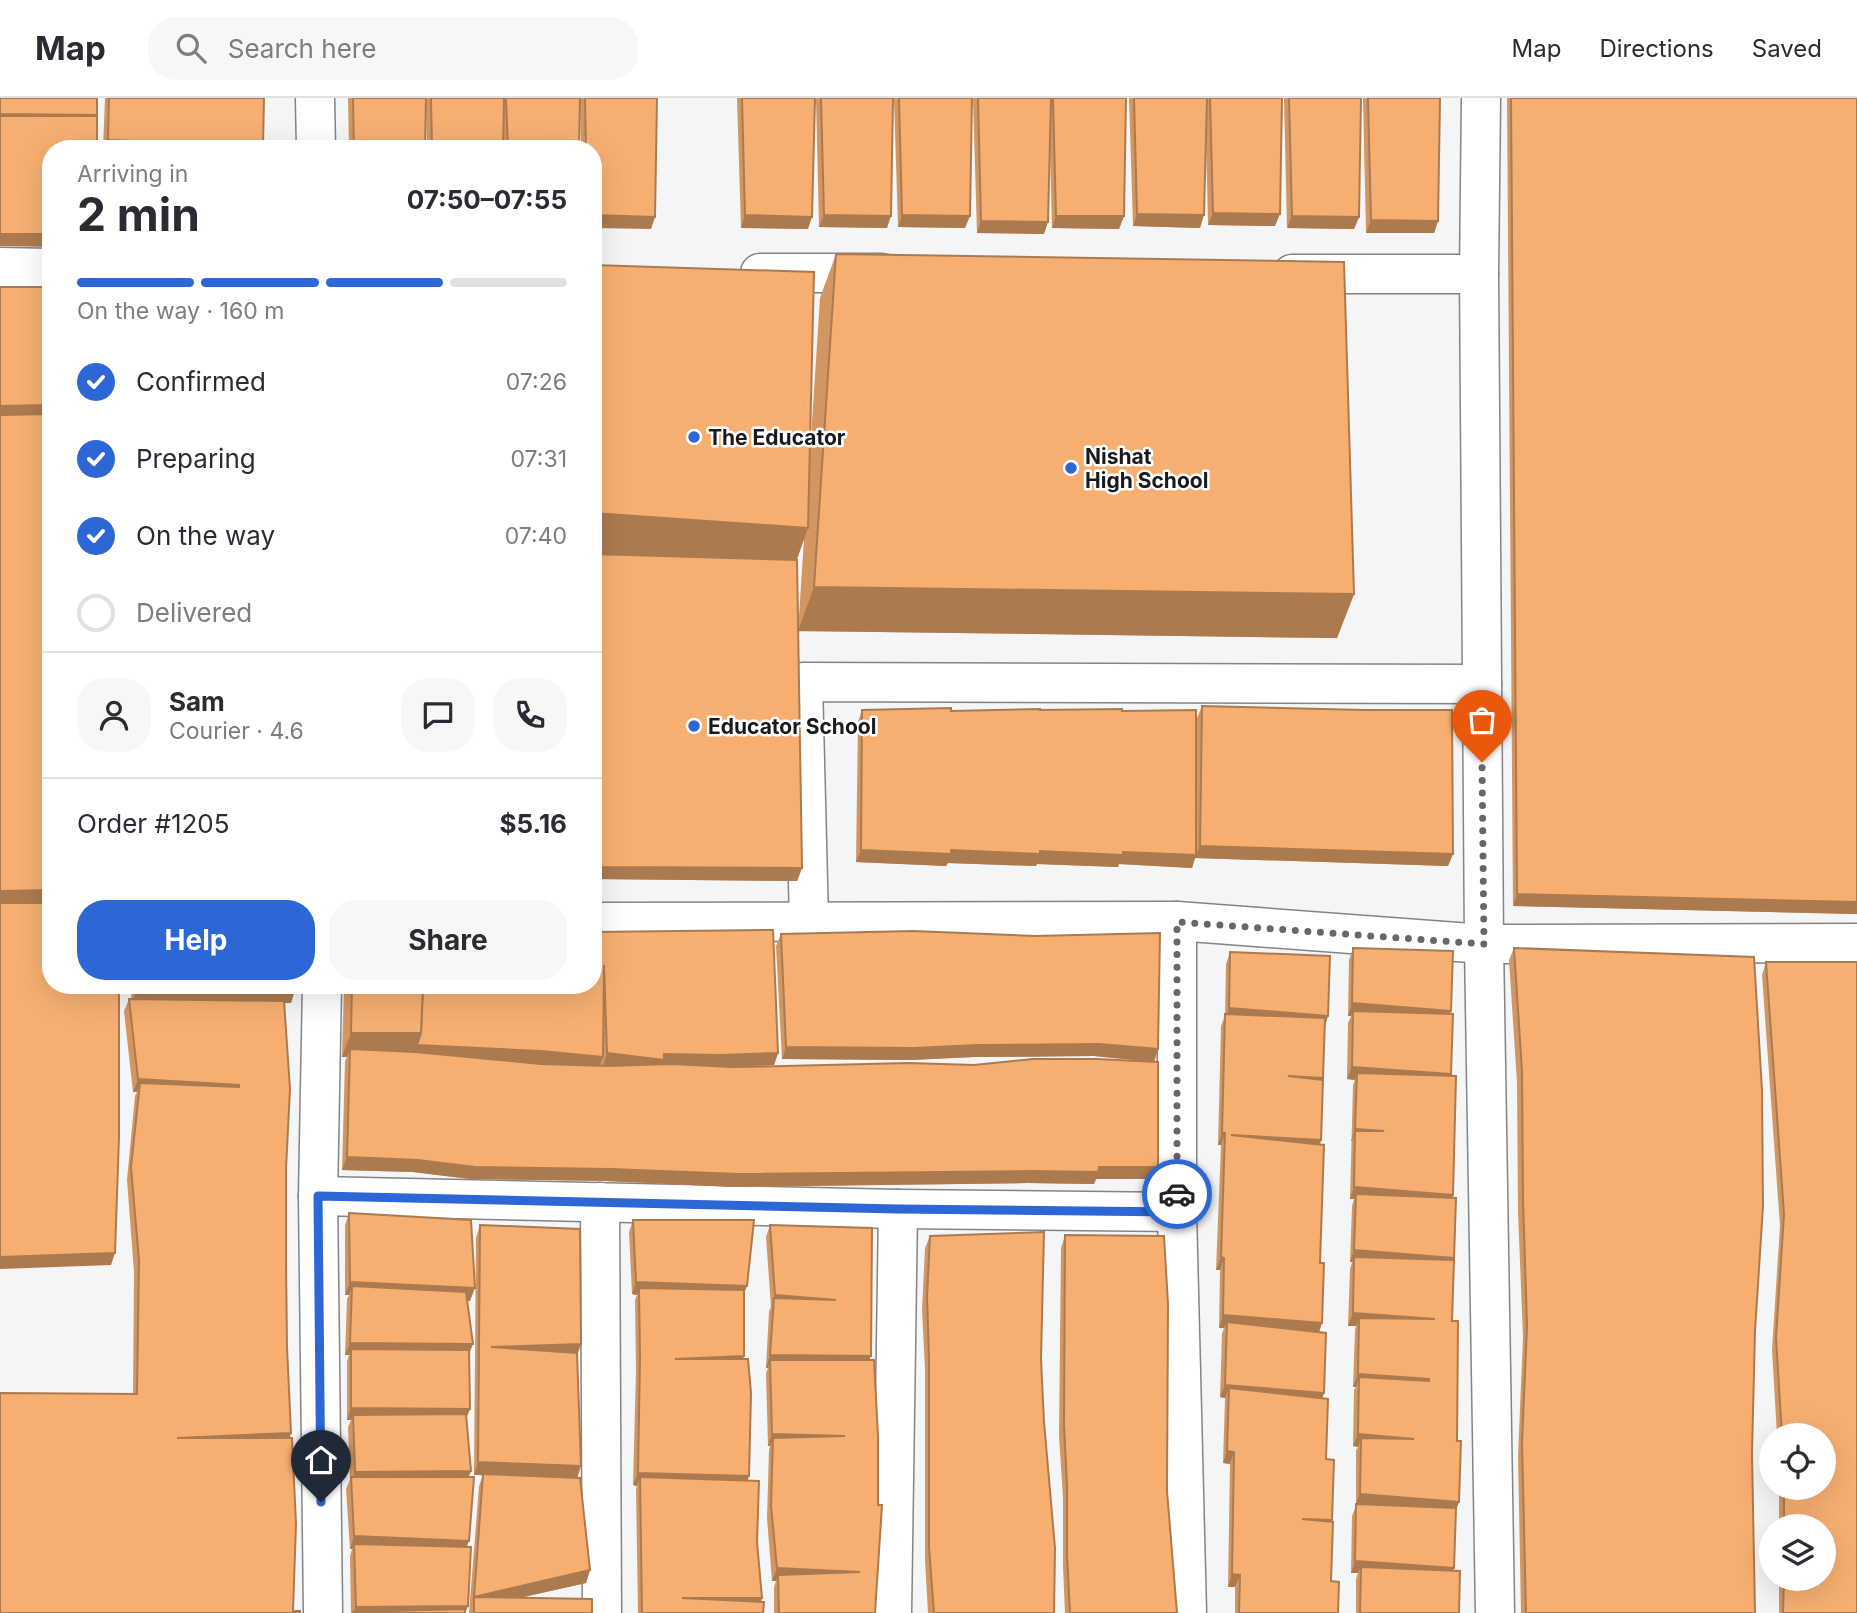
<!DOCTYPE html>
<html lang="en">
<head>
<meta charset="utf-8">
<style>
	:root { --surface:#fff; --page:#f7f7f7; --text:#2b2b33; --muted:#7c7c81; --line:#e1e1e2; --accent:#2c67d5 }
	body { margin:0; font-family:Inter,sans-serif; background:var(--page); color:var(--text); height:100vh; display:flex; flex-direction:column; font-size:26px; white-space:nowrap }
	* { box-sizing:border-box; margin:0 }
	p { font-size:23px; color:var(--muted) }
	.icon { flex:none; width:38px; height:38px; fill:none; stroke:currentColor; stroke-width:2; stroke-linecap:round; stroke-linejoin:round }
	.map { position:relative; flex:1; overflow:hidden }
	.side { position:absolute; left:42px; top:42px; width:560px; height:854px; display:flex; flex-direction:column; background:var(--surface); border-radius:28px; box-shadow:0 7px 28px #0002 }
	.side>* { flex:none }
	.controls { position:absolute; left:1759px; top:1325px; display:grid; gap:14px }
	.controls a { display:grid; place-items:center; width:77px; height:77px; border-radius:50%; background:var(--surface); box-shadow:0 7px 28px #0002; font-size:35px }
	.pin { position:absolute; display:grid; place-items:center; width:60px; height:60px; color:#fff; margin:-72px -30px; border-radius:50% 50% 50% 0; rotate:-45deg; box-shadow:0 0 7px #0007 }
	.pin .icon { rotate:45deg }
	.courier { position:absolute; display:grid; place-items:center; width:70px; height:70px; margin:-35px; border:5px solid #2c67d5; border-radius:50%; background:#fff; color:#222; box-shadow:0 2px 9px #0007 }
	.overview em { font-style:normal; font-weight:700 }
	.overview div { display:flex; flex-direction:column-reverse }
	.overview { display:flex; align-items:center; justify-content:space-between; height:119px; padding:0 35px }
	h1 { font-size:46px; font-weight:700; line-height:52px }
	.bar { display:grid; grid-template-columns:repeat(4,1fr); gap:10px 7px; align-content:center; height:84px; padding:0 35px }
	.bar i { height:9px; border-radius:5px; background:var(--line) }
	.bar .active { background:var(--accent) }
	.bar p { grid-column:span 4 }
	.line { display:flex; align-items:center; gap:18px; padding:0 35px; border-top:2px solid var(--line) }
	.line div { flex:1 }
	.round { display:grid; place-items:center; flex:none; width:74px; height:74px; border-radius:28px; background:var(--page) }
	ol { padding:0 35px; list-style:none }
	li { display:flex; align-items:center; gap:21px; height:77px }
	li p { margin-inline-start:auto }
	li .icon { padding:7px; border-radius:50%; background:var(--accent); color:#fff; stroke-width:4 }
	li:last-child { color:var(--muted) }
	li i { width:38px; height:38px; border:4px solid var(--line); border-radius:50% }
	.cta { display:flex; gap:14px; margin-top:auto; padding:14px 35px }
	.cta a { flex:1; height:80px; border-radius:28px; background:var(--accent); color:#fff; font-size:28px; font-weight:700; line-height:80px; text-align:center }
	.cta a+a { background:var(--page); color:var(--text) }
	header { display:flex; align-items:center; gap:42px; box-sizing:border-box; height:98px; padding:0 35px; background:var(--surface); border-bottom:2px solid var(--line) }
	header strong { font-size:33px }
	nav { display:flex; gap:38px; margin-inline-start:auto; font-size:24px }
	.search { width:490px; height:63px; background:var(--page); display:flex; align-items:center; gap:18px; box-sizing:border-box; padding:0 24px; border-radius:28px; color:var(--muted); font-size:26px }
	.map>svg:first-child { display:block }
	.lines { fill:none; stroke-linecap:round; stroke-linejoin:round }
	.minor-casing { stroke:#848485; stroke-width:41 }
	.minor { stroke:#fff; stroke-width:38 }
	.wall { fill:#d49661 }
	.shaded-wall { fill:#ac7a4f }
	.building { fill:#f6af71; stroke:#ac7a4f; stroke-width:2 }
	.done { stroke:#666767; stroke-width:7; stroke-dasharray:0 12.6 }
	.route { stroke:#2c67d5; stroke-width:9 }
	.poi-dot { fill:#2c67d5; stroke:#fff; stroke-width:2.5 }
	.labels { text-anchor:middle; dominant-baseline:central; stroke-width:5; stroke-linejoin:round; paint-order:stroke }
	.poi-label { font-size:21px; font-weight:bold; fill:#1a1a1a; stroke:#fff; text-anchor:start }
</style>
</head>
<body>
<header>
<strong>Map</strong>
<div class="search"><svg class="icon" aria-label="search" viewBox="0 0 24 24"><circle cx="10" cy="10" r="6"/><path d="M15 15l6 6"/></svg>Search here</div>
<nav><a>Map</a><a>Directions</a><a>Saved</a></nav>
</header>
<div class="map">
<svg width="1857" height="1515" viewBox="0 0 1857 1515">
	<rect width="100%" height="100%" fill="#f4f5f6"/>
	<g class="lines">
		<g class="minor-casing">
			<g id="minor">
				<path d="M315,0L316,51"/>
				<path d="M0,169L51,170"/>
				<path d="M760,175H882"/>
				<path d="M1292,176H1479L1481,0"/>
				<path d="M1479,176L1484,846L1495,1515"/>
				<path d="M1177,823V1114L1187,1515"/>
				<path d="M593,824L1177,823L1484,846L1857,845"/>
				<path d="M809,824L803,584L1482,586"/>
				<path d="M322,887L318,1098L323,1515"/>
				<path d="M318,1098L898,1111L1177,1114"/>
				<path d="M600,1104L602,1515"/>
				<path d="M892,1515L898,1111"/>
			</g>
		</g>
		<use href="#minor" class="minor"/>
	</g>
	<g class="wall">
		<path d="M105,0H264L262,49L264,51H103Z"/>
		<path d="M348,0H657L651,131L593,51H581L580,1L579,51H427L426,9L425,51H349Z"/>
		<path d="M737,0H815L808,131L741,130Z"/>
		<path d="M816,0H893L887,130L819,129Z"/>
		<path d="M894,0H972L965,130L898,129Z"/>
		<path d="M973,0H1126L1124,118L1119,131L1052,130L1050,50L1044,136L977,135Z"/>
		<path d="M1129,0H1282L1275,128L1208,127L1206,38L1200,130L1133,128Z"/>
		<path d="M1284,0H1361L1359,119L1354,131L1287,130Z"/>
		<path d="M1363,0H1440L1438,123L1434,135H1366Z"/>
		<path d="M1507,0H1857V816L1513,808Z"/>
		<path d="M836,156L1354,496L1337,540L798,533L804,441L797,462L802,770L797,783L593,781V167L810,355L820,200Z"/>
		<path d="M1202,608L1453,756L1448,768L1195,760L1192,770L1119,766L1118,769L1037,766L1036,768L948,765L946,768L856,764L858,624L862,612L1122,613L1196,700L1197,620Z"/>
		<path d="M593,834L778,955L774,967L730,969L1153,964L1094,958L974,959L910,962L782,961L776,848L781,836L1158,951L1154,964L1153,1081H1096L1094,1086L1028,1085L733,1089L606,1083L470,1081L413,1074L342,1072L345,963L347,959H342L344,887H593Z"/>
		<path d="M1353,850L1450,916V978L1454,1160L1452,1223L1459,1404L1456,1412L1453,1473L1459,1515H1356V1481L1358,1475H1351L1352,1418L1356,1408V1352L1358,1349L1353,1348L1354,1292L1356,1289H1353L1355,1232L1356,1228H1348L1350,1171L1352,1164H1350L1352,1108L1354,1101H1350L1353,987L1355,982L1347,981L1348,925L1351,918H1348L1349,862Z"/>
		<path d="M1514,850L1755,1233L1752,1355L1755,1515H1521L1518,1358L1523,1239L1518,1114L1517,985L1509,862Z"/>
		<path d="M1230,854L1328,918L1325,928L1321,1042L1320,1047V1165L1322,1225L1319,1234L1324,1295L1322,1300L1331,1424V1483L1338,1515H1235V1489H1228L1230,1366L1223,1365L1225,1300L1220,1299L1222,1236L1224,1230H1219L1220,1172H1216L1221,1047H1218L1221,928L1225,918L1226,866Z"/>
		<path d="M1766,864L1857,1515H1779V1480H1824V1428H1779V1390H1824V1337H1777L1772,1252L1780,1128L1762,877Z"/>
		<path d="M132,887H295L291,905H284L287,1249L291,1335L290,1340L0,1515L133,1296L134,1174L127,1082L135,998L137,994H133L124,913L129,901H131Z"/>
		<path d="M349,1115L470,1203H467L470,1255V1311L466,1320L471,1373L468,1379L466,1449L468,1508L465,1515H351L350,1458L352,1451H350L346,1391L350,1381L348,1329L351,1322H347V1263L349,1257H345L347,1201L349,1197H345V1127Z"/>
		<path d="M633,1122L744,1195V1258L743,1261L748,1383L757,1444L762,1500L761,1504L763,1515H638L636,1391L637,1388L633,1387L636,1272L635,1202L637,1197L632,1196L629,1134Z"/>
		<path d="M480,1127L577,1258L581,1368L577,1380L590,1472L586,1485L519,1500L592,1515H469L479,1388L483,1377H474L476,1140Z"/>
		<path d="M770,1127L869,1262L875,1515H774V1489L776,1483H772L767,1420L769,1352L770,1348H768L766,1275L768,1270H766L769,1213L771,1209L766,1139Z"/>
		<path d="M1065,1137L1167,1393L1177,1515H1065L1063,1468V1400L1059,1338L1061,1150Z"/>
		<path d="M930,1138L1041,1261L1054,1515H928L925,1462V1271L922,1212L925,1150Z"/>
	</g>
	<g class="shaded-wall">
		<path d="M0,16L97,17L93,29H0Z"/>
		<path d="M108,42L263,48L262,51L109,44L107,51H104Z"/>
		<path d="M1213,115L1280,116L1275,128L1208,127Z"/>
		<path d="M1137,116L1204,117L1200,130L1133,128Z"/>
		<path d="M593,117L655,119L651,131L593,130Z"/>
		<path d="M745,117L812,119L808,131L741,130Z"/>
		<path d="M824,117L891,118L887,130L819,129Z"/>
		<path d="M902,117L970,118L965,130L898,129Z"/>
		<path d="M1056,118H1124L1119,131L1052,130Z"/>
		<path d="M1292,118L1359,119L1354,131L1287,130Z"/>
		<path d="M1371,122L1438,123L1434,135H1366Z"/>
		<path d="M981,123L1048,124L1044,136L977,135Z"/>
		<path d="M0,136H51V149L0,148Z"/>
		<path d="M51,307V320H0V308Z"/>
		<path d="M593,415L808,430L792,474L593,460Z"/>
		<path d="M814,489L1354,496L1337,540L798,533Z"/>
		<path d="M1200,748L1453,756L1448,768L1195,760L1192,770L1119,766L1118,769L1037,766L1036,768L948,765L946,768L856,764L861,752L1123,754L1196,757Z"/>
		<path d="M593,769L802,770L797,783L593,781Z"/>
		<path d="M51,792V804L0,806V793Z"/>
		<path d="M1517,796L1857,804V816L1513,808Z"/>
		<path d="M295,893L291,905L131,906L136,894Z"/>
		<path d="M1352,905L1451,913L1447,926L1353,913L1351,918H1348Z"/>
		<path d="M1229,910L1328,918L1324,930L1225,922Z"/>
		<path d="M351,935H421L541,953L603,959L598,972L350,951L347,959H342Z"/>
		<path d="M1099,946L1158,951L1154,964L1094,958L974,959L910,962L782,961L786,949Z"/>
		<path d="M607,955L664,956L778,955L774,967L715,969L603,968Z"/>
		<path d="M1352,969L1451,976L1446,989L1357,975L1355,982L1347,981Z"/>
		<path d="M138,981L239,987L234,1000L140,985L137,994H133Z"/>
		<path d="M1355,1031L1384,1033H1355L1352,1043H1351Z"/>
		<path d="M1222,1035H1225L1221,1047H1218Z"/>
		<path d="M1231,1037L1321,1042L1317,1055Z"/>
		<path d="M347,1059L1099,1069H1158L1153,1081H1096L1094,1086L1028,1085L733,1089L606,1083L470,1081L413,1074L342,1072Z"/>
		<path d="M1354,1089L1453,1097L1449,1109L1356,1096L1354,1101H1350Z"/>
		<path d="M1354,1152L1454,1160L1449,1172L1354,1159L1352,1164H1350Z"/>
		<path d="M115,1155L111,1167L0,1171V1159Z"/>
		<path d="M1221,1159L1224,1160L1220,1172H1216Z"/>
		<path d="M350,1184L475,1190L470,1203L351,1197L352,1188L349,1197H345Z"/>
		<path d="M636,1184L747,1188L742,1201L639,1190L637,1197L632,1196Z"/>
		<path d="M775,1197L836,1202L774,1200L770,1209Z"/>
		<path d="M1353,1215L1435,1221L1359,1220L1356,1228H1348Z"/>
		<path d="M1223,1217L1322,1225L1318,1237L1227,1224L1224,1230H1219Z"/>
		<path d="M350,1245L473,1246L468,1259L351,1251L349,1257H345Z"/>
		<path d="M581,1246L577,1258L491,1249Z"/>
		<path d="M770,1257L871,1258L866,1270L770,1262L768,1270H766Z"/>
		<path d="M744,1258L740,1270L675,1261Z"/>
		<path d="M1358,1276L1429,1281L1425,1294L1359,1279L1356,1289H1353Z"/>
		<path d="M1225,1287L1324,1295L1320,1307L1229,1290L1225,1300L1220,1299Z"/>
		<path d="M351,1310L470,1311L465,1323L353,1317L351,1322H347Z"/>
		<path d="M291,1335L287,1347L177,1340Z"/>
		<path d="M772,1336L845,1338L773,1340L770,1348H768Z"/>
		<path d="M1358,1336L1414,1341L1361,1340L1358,1349L1353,1348Z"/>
		<path d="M1227,1353L1234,1354L1230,1366L1223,1365Z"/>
		<path d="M478,1364L581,1368L577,1380L474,1377Z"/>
		<path d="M471,1373L466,1385L351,1384L355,1374Z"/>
		<path d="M638,1375L749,1378L745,1391L640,1379L637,1388L633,1387Z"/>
		<path d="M1360,1396L1459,1404L1454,1416L1355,1408Z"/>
		<path d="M354,1438L469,1443L464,1455L354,1446L352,1451H350Z"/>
		<path d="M1355,1463L1454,1470L1450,1482L1361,1469L1358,1475H1351Z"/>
		<path d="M777,1470L860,1474L778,1477L776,1483H772Z"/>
		<path d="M590,1472L586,1485L474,1510V1499Z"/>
		<path d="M1232,1476L1240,1477L1235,1489H1228Z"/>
		<path d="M682,1500H762L758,1512Z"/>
		<path d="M468,1508L465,1515H353L356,1509Z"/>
	</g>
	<g class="building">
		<path d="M0,0H97V17L0,16Z"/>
		<path d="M109,0H264L263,48L108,42Z"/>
		<path d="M353,0H426L425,51H354Z"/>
		<path d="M431,0H504L503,51H432Z"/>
		<path d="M506,0H580L579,51H508Z"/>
		<path d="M585,0H657L655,119L593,117V51H586Z"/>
		<path d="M742,0H815L812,119L745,117Z"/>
		<path d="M821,0H893L891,118L824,117Z"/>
		<path d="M899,0H972L970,118L902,117Z"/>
		<path d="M978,0H1051L1048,124L981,123Z"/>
		<path d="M1053,0H1126L1124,118H1056Z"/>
		<path d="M1134,0H1207L1204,117L1137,116Z"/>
		<path d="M1210,0H1282L1280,116L1213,115Z"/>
		<path d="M1289,0H1361L1359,119L1292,118Z"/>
		<path d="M1368,0H1440L1438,123L1371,122Z"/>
		<path d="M1511,0H1857V804L1517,796Z"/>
		<path d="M0,18H97V51H51V136H0Z"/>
		<path d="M109,44L264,49V51H109Z"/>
		<path d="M836,156L1344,164L1354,496L814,489Z"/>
		<path d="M593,167L814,174L808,430L593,415Z"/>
		<path d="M0,189H51V307L0,308Z"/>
		<path d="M51,316V792L0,793V317Z"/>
		<path d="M593,456L797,462L802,770L593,769Z"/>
		<path d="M1202,608L1364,612H1452L1453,756L1200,748Z"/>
		<path d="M951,610V613L1040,611V612L1122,611V613L1196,612V757L1123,754V757L1040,753V756L951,752V756L861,752L862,612Z"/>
		<path d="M0,805H51V887H119V1039L115,1155L0,1159Z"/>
		<path d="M773,832L778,955L720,957L664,956V962L607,955L604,867L603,959L541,953L417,947L421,935L423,887H593V834Z"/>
		<path d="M913,833L1035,838L1160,835L1158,951L1099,946L978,947L914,950L786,949L781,836Z"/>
		<path d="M1353,850L1453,853L1451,913L1352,905Z"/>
		<path d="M1514,850L1754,859L1762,992L1763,1108L1755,1233L1752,1355L1755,1515H1526L1522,1345L1527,1227L1523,1102L1522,973Z"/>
		<path d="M1230,854L1330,858L1328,918L1229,910Z"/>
		<path d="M1766,864H1857V1515H1783L1784,1480H1824V1428H1784V1390H1824V1337H1782L1776,1240L1784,1116Z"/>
		<path d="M136,887H295V893L136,894Z"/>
		<path d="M352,887H423L421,935H351Z"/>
		<path d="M129,901L284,903L290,991L286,1071V1164L287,1249L291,1335L177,1340H292L296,1426L293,1513H300V1515H0V1295L137,1296L139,1162L131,1069L140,985L239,989V987L138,981Z"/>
		<path d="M1353,913L1453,916L1451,976L1352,969Z"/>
		<path d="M1225,916L1325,920L1323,980L1288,978L1323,982L1321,1042L1231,1037L1324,1047L1320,1165H1324L1322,1225L1223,1217L1224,1160L1221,1159L1225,1035H1222Z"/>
		<path d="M350,951L415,954L541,966L608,968L671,966L733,969L785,968L908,965L974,967L1033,961H1097L1158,964V1069H1099L1098,1074L1033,1073L738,1076L610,1071L475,1069L418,1062L347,1059Z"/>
		<path d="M1357,975L1456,978L1453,1097L1354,1089L1355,1033H1384L1355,1031Z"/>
		<path d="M1356,1096L1456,1100L1454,1160L1354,1152Z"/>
		<path d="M349,1115L471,1122L475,1190L350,1184Z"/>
		<path d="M633,1122H754L747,1188L636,1184Z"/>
		<path d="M480,1127L580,1131L581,1246L491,1249L577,1255L581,1368L478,1364Z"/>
		<path d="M770,1127L872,1130L871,1258L770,1257L774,1200L836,1202L775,1197Z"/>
		<path d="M1044,1134L1041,1261L1044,1324L1055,1450L1054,1515H934L929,1449V1259L927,1199L930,1138Z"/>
		<path d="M1065,1137L1164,1138L1168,1206L1167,1393L1177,1515H1070L1067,1456V1387L1064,1326Z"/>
		<path d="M1354,1159L1454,1162L1452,1223H1458L1457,1343H1461L1459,1404L1360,1396L1361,1340L1414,1341L1358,1336L1359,1279L1429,1283V1281L1358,1276L1359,1220L1435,1221L1353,1215Z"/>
		<path d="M352,1188L466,1194L473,1246L350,1245Z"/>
		<path d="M639,1190L744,1192V1258L675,1261H748L751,1295L749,1378L638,1375L640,1260Z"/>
		<path d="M1227,1224L1326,1235L1324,1295L1225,1287Z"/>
		<path d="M351,1251L469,1252L470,1311L351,1310Z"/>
		<path d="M770,1262H874L878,1338V1407H882L875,1515H779L778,1477L860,1474L777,1470L771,1408L773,1340L845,1338L772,1336Z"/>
		<path d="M1229,1290L1328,1301L1326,1361L1334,1362L1332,1422L1302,1421L1333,1424L1331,1483L1339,1484L1338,1515H1239L1240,1477L1232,1476L1234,1354L1227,1353Z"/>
		<path d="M466,1316L471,1373L355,1374L353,1317Z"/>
		<path d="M483,1376L580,1380L590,1472L474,1499Z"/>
		<path d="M351,1379H474L469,1443L354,1438Z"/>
		<path d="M640,1379L759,1383L757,1444L762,1500H682L764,1504L763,1515H642Z"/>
		<path d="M1356,1406L1456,1410L1454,1470L1355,1463Z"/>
		<path d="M354,1446L471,1449L468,1508L356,1509Z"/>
		<path d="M1361,1469L1460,1473L1459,1515H1360Z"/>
		<path d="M474,1499L592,1501V1515H474Z"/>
		<path d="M465,1511V1515H353V1514Z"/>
	</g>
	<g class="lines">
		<path class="done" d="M1177,1096V824L1484,846L1482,664"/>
		<path class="route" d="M321,1404L318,1098L898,1111L1177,1114V1096"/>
	</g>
	<g class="poi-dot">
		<circle cx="694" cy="339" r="7"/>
		<circle cx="1071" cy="370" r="7"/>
		<circle cx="694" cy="628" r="7"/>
	</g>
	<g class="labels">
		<g class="poi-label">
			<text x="708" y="339">The Educator</text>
			<text x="1085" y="358">Nishat<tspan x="1085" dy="24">High School</tspan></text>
			<text x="708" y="628">Educator School</text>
		</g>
	</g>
</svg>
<div class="controls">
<a><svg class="icon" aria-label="locate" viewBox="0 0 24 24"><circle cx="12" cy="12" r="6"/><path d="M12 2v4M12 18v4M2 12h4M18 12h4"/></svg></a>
<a><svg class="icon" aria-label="layers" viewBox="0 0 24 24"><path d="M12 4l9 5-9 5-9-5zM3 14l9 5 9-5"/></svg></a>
</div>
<div class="pin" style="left:1482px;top:664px;background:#ea580c"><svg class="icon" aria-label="bag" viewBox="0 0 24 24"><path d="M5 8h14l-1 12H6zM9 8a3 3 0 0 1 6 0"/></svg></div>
<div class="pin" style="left:321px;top:1404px;background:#1f2937"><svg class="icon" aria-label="home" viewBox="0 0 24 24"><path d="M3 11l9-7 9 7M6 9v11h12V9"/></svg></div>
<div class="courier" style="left:1177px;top:1096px"><svg class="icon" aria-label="car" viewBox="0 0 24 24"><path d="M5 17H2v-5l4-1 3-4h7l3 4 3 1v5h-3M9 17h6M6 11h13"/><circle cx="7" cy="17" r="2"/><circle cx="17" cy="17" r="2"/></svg></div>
<section class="side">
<div class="overview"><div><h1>2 min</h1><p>Arriving in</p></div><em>07:50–07:55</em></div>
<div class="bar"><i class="active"></i><i class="active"></i><i class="active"></i><i></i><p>On the way · 160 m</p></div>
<ol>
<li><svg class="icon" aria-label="check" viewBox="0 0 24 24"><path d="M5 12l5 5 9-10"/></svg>Confirmed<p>07:26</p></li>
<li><svg class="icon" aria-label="check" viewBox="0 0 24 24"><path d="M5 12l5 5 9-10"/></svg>Preparing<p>07:31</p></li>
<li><svg class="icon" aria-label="check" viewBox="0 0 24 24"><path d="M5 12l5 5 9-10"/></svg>On the way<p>07:40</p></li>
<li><i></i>Delivered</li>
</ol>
<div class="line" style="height:126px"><a class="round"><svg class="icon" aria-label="person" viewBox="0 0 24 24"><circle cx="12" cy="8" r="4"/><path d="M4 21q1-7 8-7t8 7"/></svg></a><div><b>Sam</b><p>Courier · 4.6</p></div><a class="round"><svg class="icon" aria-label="chat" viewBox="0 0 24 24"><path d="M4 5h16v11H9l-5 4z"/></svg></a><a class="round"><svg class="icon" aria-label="phone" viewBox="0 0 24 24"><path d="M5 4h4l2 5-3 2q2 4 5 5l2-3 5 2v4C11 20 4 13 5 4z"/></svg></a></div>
<div class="line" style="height:91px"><div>Order #1205</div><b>$5.16</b></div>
<div class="cta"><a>Help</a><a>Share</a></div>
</section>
</div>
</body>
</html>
